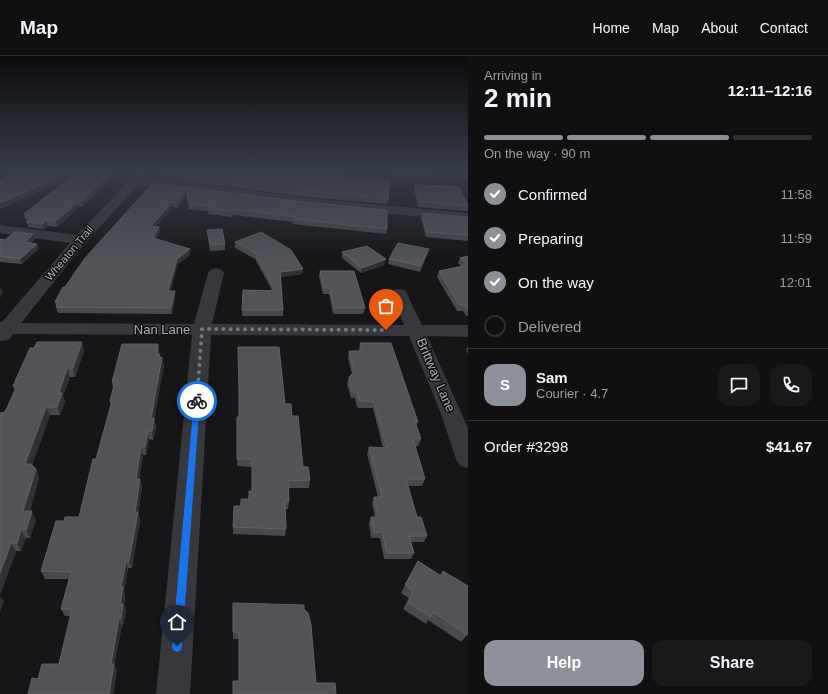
<!DOCTYPE html>
<html lang="en">
<head>
<meta charset="utf-8">
<style>
	:root { --surface:#101012; --page:#19191b; --text:#f1f3f6; --muted:#9c9d9f; --line:#303032; --accent:#8c9099 }
	body { margin:0; font-family:Arial,sans-serif; background:var(--page); color:var(--text); height:100vh; display:flex; flex-direction:column; font-size:15px; white-space:nowrap }
	* { box-sizing:border-box; margin:0 }
	p { font-size:13px; color:var(--muted) }
	.icon { flex:none; width:22px; height:22px; fill:none; stroke:currentColor; stroke-width:2; stroke-linecap:round; stroke-linejoin:round }
	.map { position:relative; flex:1; overflow:hidden }
	.panel { display:flex; flex-direction:column; background:var(--surface); width:360px }
	.panel>* { flex:none }
	.pin { position:absolute; display:grid; place-items:center; width:34px; height:34px; color:#fff; margin:-41px -17px; border-radius:50% 50% 50% 0; rotate:-45deg; box-shadow:0 0 4px #0007 }
	.pin .icon { rotate:45deg }
	.courier { position:absolute; display:grid; place-items:center; width:40px; height:40px; margin:-20px; border:3px solid #1a73e8; border-radius:50%; background:#fff; color:#222; box-shadow:0 1px 5px #0007 }
	.headline em { font-style:normal; font-weight:800 }
	.headline div { display:flex; flex-direction:column-reverse }
	.headline { display:flex; align-items:center; justify-content:space-between; height:68px; padding:0 16px }
	h1 { font-size:26px; font-weight:800; line-height:30px }
	.bar { display:grid; grid-template-columns:repeat(4,1fr); gap:6px 4px; align-content:center; height:48px; padding:0 16px }
	.bar i { height:5px; border-radius:3px; background:var(--line) }
	.bar .current { background:var(--accent) }
	.bar p { grid-column:span 4 }
	.line { display:flex; align-items:center; gap:10px; padding:0 16px; border-top:1px solid var(--line) }
	.line div { flex:1 }
	.round { display:grid; place-items:center; flex:none; width:42px; height:42px; border-radius:12px; background:var(--page) }
	ol { padding:0 16px; list-style:none }
	li { display:flex; align-items:center; gap:12px; height:44px }
	li p { margin-inline-start:auto }
	li .icon { padding:4px; border-radius:50%; background:var(--accent); color:#fff; stroke-width:4 }
	li:last-child { color:var(--muted) }
	li i { width:22px; height:22px; border:2px solid var(--line); border-radius:50% }
	.primary-button { display:flex; gap:8px; margin-top:auto; padding:8px 16px }
	.primary-button a { flex:1; height:46px; border-radius:12px; background:var(--accent); color:#fff; font-size:16px; font-weight:800; line-height:46px; text-align:center }
	.primary-button a+a { background:var(--page); color:var(--text) }
	header { display:flex; align-items:center; gap:24px; box-sizing:border-box; height:56px; padding:0 20px; background:var(--surface); border-bottom:1px solid var(--line) }
	header strong { font-size:19px }
	nav { display:flex; gap:22px; margin-inline-start:auto; font-size:14px }
	main { display:flex; flex:1; min-height:0 }
	.map>svg:first-child { display:block }
	.lines { fill:none; stroke-linecap:round; stroke-linejoin:round }
	.minor { fill:#37383d; fill-rule:evenodd }
	.wall { fill:#47494d }
	.shaded-wall { fill:#2f3033 }
	.building { fill:#525359; stroke:#5f6168 }
	.route { fill:#1a73e8 }
	.done { stroke:#757880; stroke-width:4; stroke-dasharray:0 7.2 }
	.labels { text-anchor:middle; dominant-baseline:central; stroke-width:3; stroke-linejoin:round; paint-order:stroke }
	.far-street-label { font-size:11px; fill:#a8adb8; stroke:#111113 }
	.street-label { font-size:13px; fill:#a8adb8; stroke:#111113 }
</style>
</head>
<body>
<header>
<strong>Map</strong>
<nav><a>Home</a><a>Map</a><a>About</a><a>Contact</a></nav>
</header>
<main>
<div class="map">
<svg width="468" height="638" viewBox="0 0 468 638">
	<rect width="100%" height="100%" fill="#161618"/>
	<g class="lines">
		<g class="minor">
			<path d="M138,115H150L145,121L305,142L468,157V165L305,150L139,128L85,187L21,267L194,268L208,217L210,214L216,212L222,214L224,217L212,268L404,269L391,238L393,234L399,233L405,234L407,238L422,269H468V281L427,280L468,372V412L460,410L456,403L440,355L409,280L211,279L190,638H156L192,279L13,278L9,284L0,285V266H2L70,187L0,177V169L77,179Z"/>
			<path d="M352,115H419L468,119V125L357,118Z"/>
		</g>
	</g>
	<g class="wall">
		<path d="M18,115H118L82,151H79L57,171L48,170L44,173L28,171L26,163H25L24,158L69,122L0,153Z"/>
		<path d="M159,115H277L343,121L388,143L387,148L305,141L163,122L162,119H159Z"/>
		<path d="M153,127L387,173L386,178L292,168L293,166L233,159L232,161L208,158V155L189,153L187,138L178,152L173,151L155,171H159L160,176L156,183L190,199L178,208L170,235H175V240L172,258L58,257L55,246L65,231Z"/>
		<path d="M415,129L468,149V153L467,155L418,151L414,134Z"/>
		<path d="M422,157L468,161V185L426,181L421,162Z"/>
		<path d="M207,174L225,188V194L210,195Z"/>
		<path d="M33,178L35,183L31,187L37,188L38,193L22,208L0,206V183L5,184Z"/>
		<path d="M235,186L303,213L302,218L281,221L283,254V260H242L243,234H272L255,203L235,192Z"/>
		<path d="M429,193L427,199L420,216L388,208L389,203Z"/>
		<path d="M342,196L384,209L361,217L342,202Z"/>
		<path d="M468,200V260H466L463,255H457L437,221L439,215L462,211L458,207L460,202Z"/>
		<path d="M320,215L365,252L363,258H333L329,238H323L319,221Z"/>
		<path d="M360,287L418,366L416,370L421,383L418,390H415L425,423L422,430H408L417,461L427,480L424,486H411L414,497L411,503H384L380,482H371L369,467L371,461H375L372,447L374,441H378L367,398L369,391L383,392L373,352H359L357,351L355,342H351L347,328L349,321L352,318L348,302L349,295H359V294Z"/>
		<path d="M158,288L160,301L164,309L154,362L156,370L153,384L149,383L146,399H143L139,423L142,431L138,458L140,464L132,512H128L124,535L125,538L124,549L126,555L123,569H122L114,609L117,614L113,638H28L38,623L59,608L71,560H65L61,553L69,523H45L41,515L64,465L79,461L111,350L110,345L113,332L112,326Z"/>
		<path d="M468,290V298L466,294Z"/>
		<path d="M84,295L75,321H70L63,340L65,346L60,359H50L32,409L36,413L39,422L30,455L36,464L30,482H26L21,495H16L0,539L5,356L15,335L13,330Z"/>
		<path d="M285,348L292,360L303,411L310,424L309,432H288L289,445L288,453H285L286,473L285,480L233,478L234,450H241L248,443L252,435V411L237,410V361Z"/>
		<path d="M418,505L440,519L443,515L467,579L461,586L428,564L426,568L403,553L409,542L401,537Z"/>
		<path d="M233,547L304,549L239,625V583H233Z"/>
	</g>
	<g class="shaded-wall">
		<path d="M0,115H8L0,119Z"/>
		<path d="M72,115H75L76,119L0,153V147Z"/>
		<path d="M112,115H118L82,151L81,146Z"/>
		<path d="M186,133L187,138L178,152L177,147Z"/>
		<path d="M78,146L79,151L57,171L56,165Z"/>
		<path d="M172,146L173,151L151,176V170Z"/>
		<path d="M46,164L48,170L44,173L43,168Z"/>
		<path d="M159,171L160,176L154,187L153,182Z"/>
		<path d="M33,178L35,183L27,192L25,186Z"/>
		<path d="M37,188L38,193L22,208L20,203Z"/>
		<path d="M190,193V199L178,208L169,240L168,235L177,203Z"/>
		<path d="M429,193L427,199L420,216L421,210Z"/>
		<path d="M386,203L384,209L361,217L362,212Z"/>
		<path d="M303,213L302,218L280,221V216Z"/>
		<path d="M0,232H1L3,237L0,242Z"/>
		<path d="M175,235V240L172,258L171,252Z"/>
		<path d="M82,286L84,295L75,321L73,312Z"/>
		<path d="M158,288L159,297L158,306L157,298Z"/>
		<path d="M162,301L164,309L153,370L151,362Z"/>
		<path d="M67,312L70,321L63,340L65,346L60,359L57,351L59,337Z"/>
		<path d="M46,351L50,359L29,417L25,408Z"/>
		<path d="M154,362L156,370L153,384L152,375Z"/>
		<path d="M148,375L149,383L146,399L145,391Z"/>
		<path d="M141,391L143,399L137,431L136,423Z"/>
		<path d="M36,413L39,422L27,464L23,455Z"/>
		<path d="M140,423L142,431L138,458L140,464L132,512L129,505L135,456Z"/>
		<path d="M32,455L36,464L30,482L26,474Z"/>
		<path d="M21,474L26,482L21,495L17,487Z"/>
		<path d="M11,487L16,495L0,539V517Z"/>
		<path d="M126,505L128,512L124,535L125,538L124,549L126,555L123,569L121,562L120,548L121,531Z"/>
		<path d="M0,540L4,545L0,557Z"/>
		<path d="M119,562L122,569L114,609L117,614L113,638H109L111,608Z"/>
	</g>
	<g class="building">
		<path d="M18,115H72L0,147V124Z"/>
		<path d="M75,115H112L81,146H78L56,165L46,164L43,168L26,166L31,162L25,161L29,159L24,158L76,117Z"/>
		<path d="M163,115H277L319,119V117H327L343,119V121L390,124L388,143L306,135L162,117Z"/>
		<path d="M153,127L305,146L387,154V173L293,163L297,161L233,153L232,155L208,153L210,150L189,148L186,133L177,147L172,146L151,170L159,171L153,182L190,193L177,203L168,235H175L171,252L56,251L58,246H55L63,231H65L85,202Z"/>
		<path d="M415,129L452,130L459,131L468,149V150L420,146Z"/>
		<path d="M422,157L468,161V179L427,176Z"/>
		<path d="M222,173L225,188L210,189L207,174Z"/>
		<path d="M15,176L33,178L25,186L37,188L20,203L0,200V183L5,184Z"/>
		<path d="M261,176L291,194L303,213L280,216L283,254H242L243,234L275,235L255,197L235,186Z"/>
		<path d="M398,187L429,193L421,210L389,203Z"/>
		<path d="M367,190L386,203L362,212L342,196Z"/>
		<path d="M468,200V208L460,202Z"/>
		<path d="M468,209V254L465,249H459L439,215Z"/>
		<path d="M320,215H354L365,252H334L330,232H324Z"/>
		<path d="M37,286H82L73,312H67L59,337H62L57,351H46L25,408H31L36,413L23,455H32L26,474H21L17,487H11L0,517V357L5,356L17,330H13L30,292H34Z"/>
		<path d="M360,287H391L418,366H415L421,383H413L425,423H406L417,461H421L427,480H409L414,497H387L382,476H374L371,461H378L374,441H382L369,391L387,392L374,346L361,345L359,344L357,336H352L349,321L354,316L349,295H362Z"/>
		<path d="M122,288H158L157,298H159V301H162L151,362H154L152,375H148L145,391H141L136,423H140L135,456H138L129,505H126L121,531H123L120,548H123L121,562H119L111,608H114L109,638H28L32,622L38,623L42,608H59L72,553H61L71,516L41,515L56,465H64L65,461H79L93,403H96L112,345H110L115,326H112Z"/>
		<path d="M238,291H279L285,348H291L292,360H298L303,411H308L310,424L288,425L289,445H285L286,473L233,471L234,450H241V443H249V435H252V403H237V361H239V336Z"/>
		<path d="M418,505L441,520L443,515L468,530V575L467,579L433,556L430,561L408,546L413,534L405,529Z"/>
		<path d="M233,547L304,549V553L308,557L311,569L316,627H335L336,638H233V625H239V576H233Z"/>
	</g>
	<linearGradient id="sky" x2="0" y2="1"><stop stop-color="#0c0c0d"/><stop offset="0.56" stop-color="#363c48"/><stop offset="1" stop-color="#363c48" stop-opacity="0"/></linearGradient>
	<rect width="468" height="205" fill="url(#sky)"/>
	<path class="route" d="M194,343H197L200,345L182,590L181,594L177,596L173,594L172,590Z"/>
	<g class="lines">
		<path class="done" d="M197,345L202,273L386,274"/>
	</g>
	<g class="labels">
		<g class="far-street-label">
			<text transform="translate(69 197) rotate(-50)">Wheaton Trail</text>
		</g>
		<g class="street-label">
			<text x="162" y="273">Nan Lane</text>
			<text transform="translate(436 319) rotate(67)">Brittway Lane</text>
		</g>
	</g>
</svg>
<div class="pin" style="left:386px;top:274px;background:#ea580c"><svg class="icon" aria-label="bag" viewBox="0 0 24 24"><path d="M5 8h14l-1 12H6zM9 8a3 3 0 0 1 6 0"/></svg></div>
<div class="pin" style="left:177px;top:590px;background:#1f2937"><svg class="icon" aria-label="home" viewBox="0 0 24 24"><path d="M3 11l9-7 9 7M6 9v11h12V9"/></svg></div>
<div class="courier" style="left:197px;top:345px"><svg class="icon" aria-label="bike" viewBox="0 0 24 24"><circle cx="6" cy="16" r="4"/><circle cx="18" cy="16" r="4"/><path d="M6 16l4-8h5l3 8M10 8l3 8H6M13 5h3"/></svg></div>
</div>
<section class="panel">
<div class="headline"><div><h1>2 min</h1><p>Arriving in</p></div><em>12:11–12:16</em></div>
<div class="bar"><i class="current"></i><i class="current"></i><i class="current"></i><i></i><p>On the way · 90 m</p></div>
<ol>
<li><svg class="icon" aria-label="check" viewBox="0 0 24 24"><path d="M5 12l5 5 9-10"/></svg>Confirmed<p>11:58</p></li>
<li><svg class="icon" aria-label="check" viewBox="0 0 24 24"><path d="M5 12l5 5 9-10"/></svg>Preparing<p>11:59</p></li>
<li><svg class="icon" aria-label="check" viewBox="0 0 24 24"><path d="M5 12l5 5 9-10"/></svg>On the way<p>12:01</p></li>
<li><i></i>Delivered</li>
</ol>
<div class="line" style="height:72px"><b class="round" style="background:var(--accent);color:#fff">S</b><div><b>Sam</b><p>Courier · 4.7</p></div><a class="round"><svg class="icon" aria-label="chat" viewBox="0 0 24 24"><path d="M4 5h16v11H9l-5 4z"/></svg></a><a class="round"><svg class="icon" aria-label="phone" viewBox="0 0 24 24"><path d="M5 4h4l2 5-3 2q2 4 5 5l2-3 5 2v4C11 20 4 13 5 4z"/></svg></a></div>
<div class="line" style="height:52px"><div>Order #3298</div><b>$41.67</b></div>
<div class="primary-button"><a>Help</a><a>Share</a></div>
</section>
</main>
</body>
</html>
